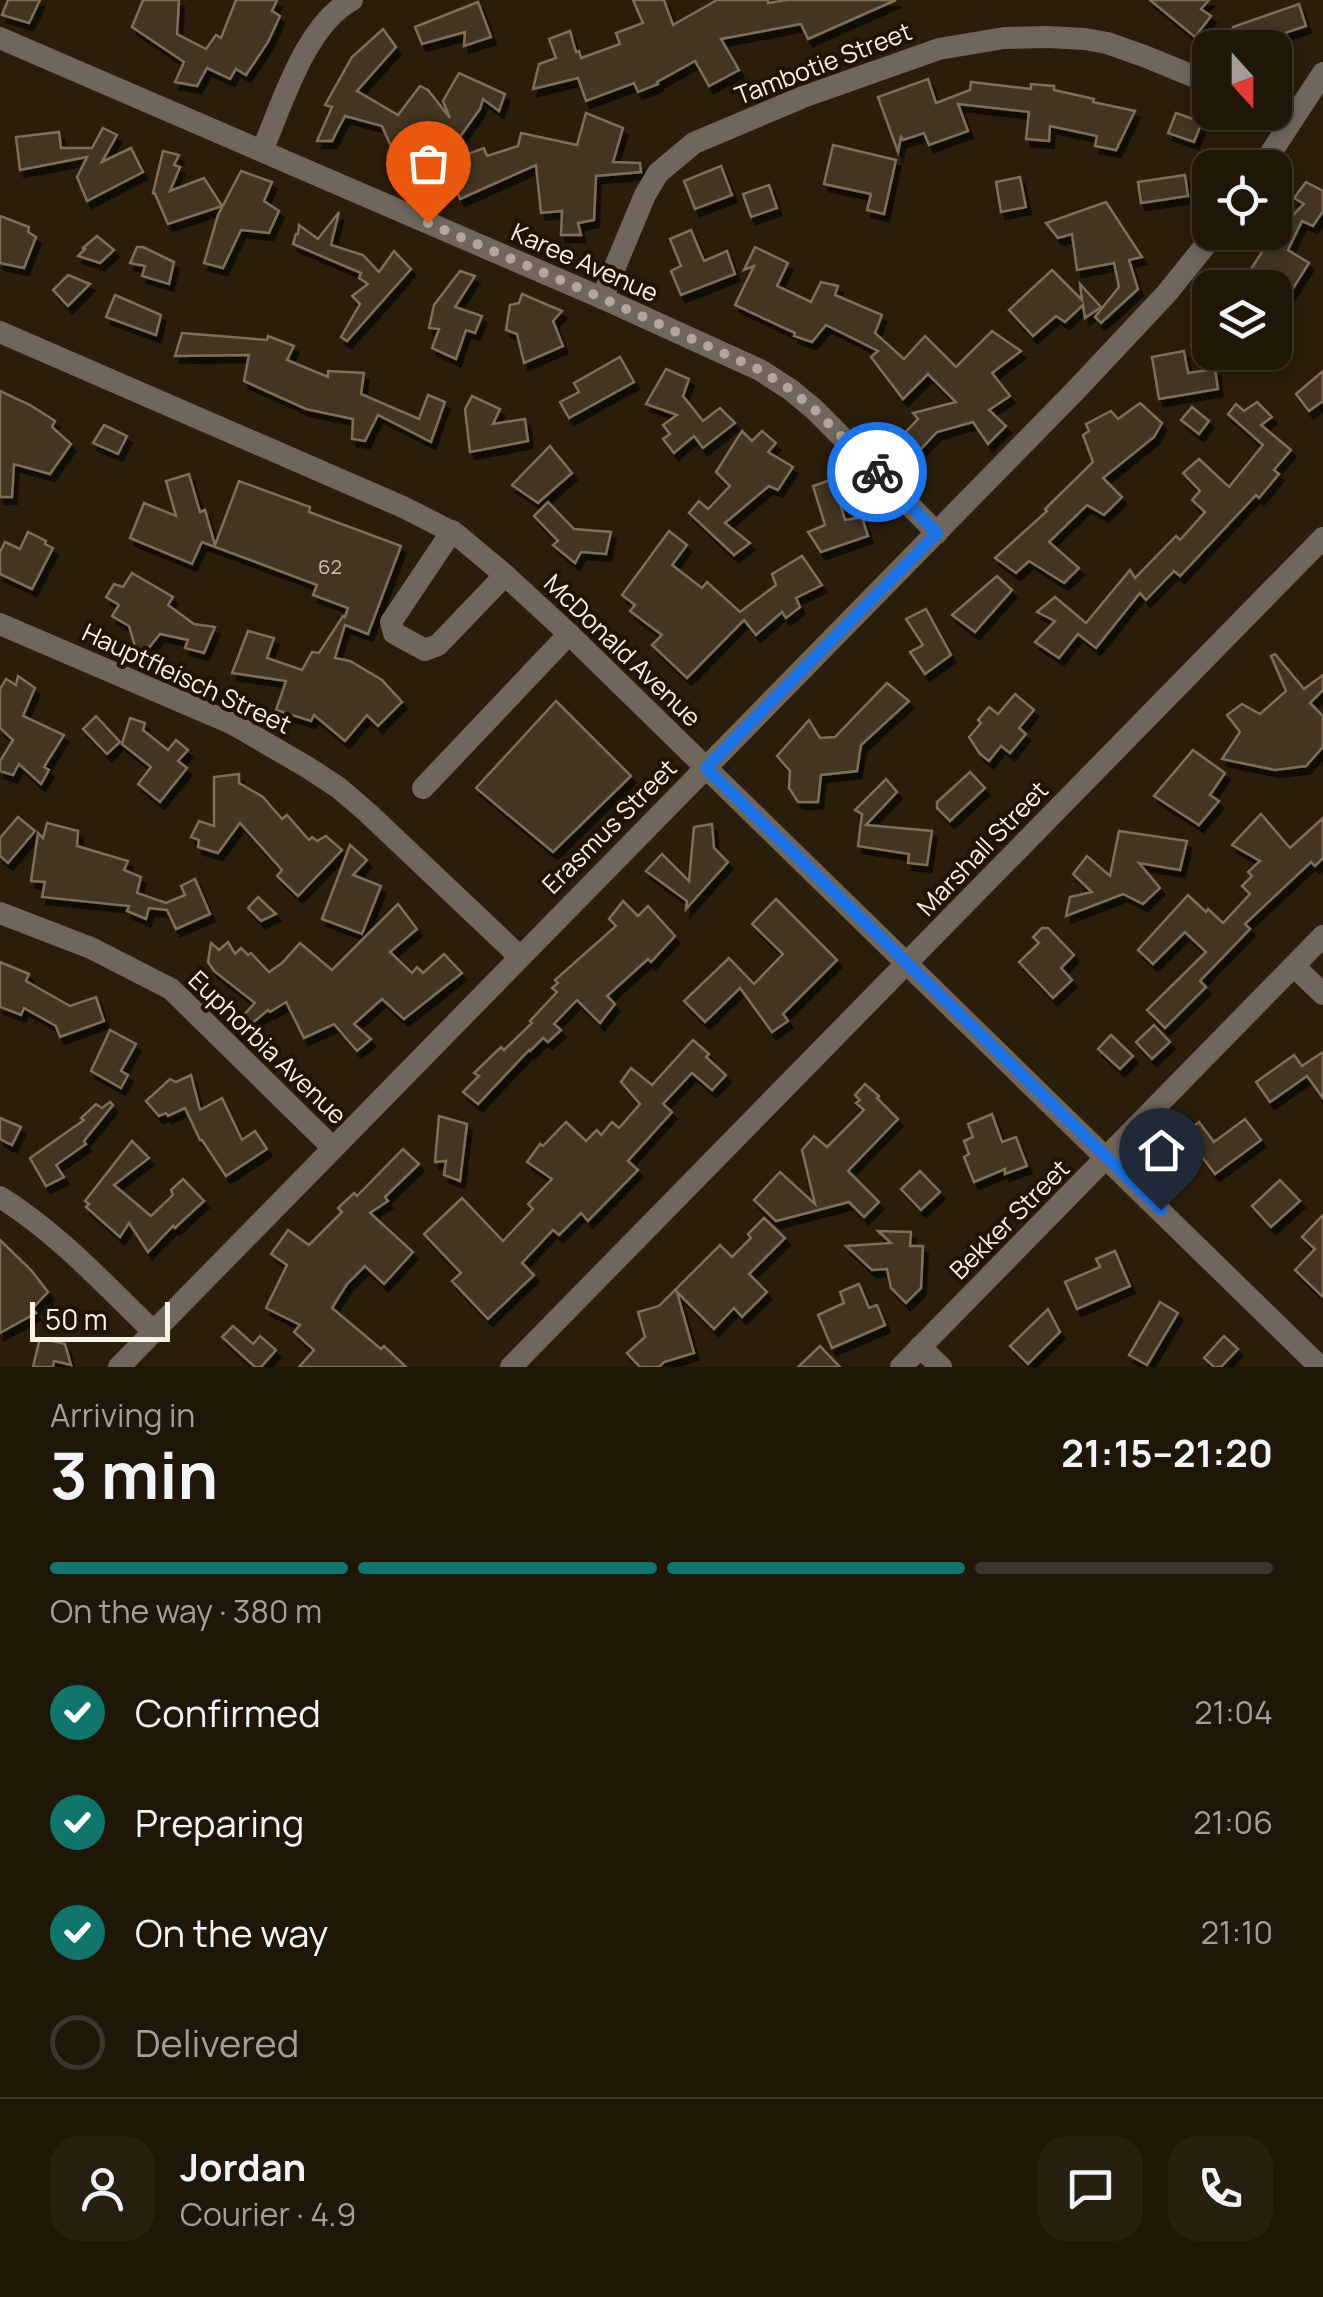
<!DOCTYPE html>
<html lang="en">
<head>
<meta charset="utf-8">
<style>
	:root { --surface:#201607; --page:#281f11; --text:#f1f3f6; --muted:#a29f9b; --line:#3d3528; --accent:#0f766e }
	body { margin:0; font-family:Manrope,sans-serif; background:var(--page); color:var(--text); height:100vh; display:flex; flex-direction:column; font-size:38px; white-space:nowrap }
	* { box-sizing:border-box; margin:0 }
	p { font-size:32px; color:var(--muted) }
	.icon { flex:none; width:55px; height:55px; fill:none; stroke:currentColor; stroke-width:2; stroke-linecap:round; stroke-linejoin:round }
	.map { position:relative; height:1367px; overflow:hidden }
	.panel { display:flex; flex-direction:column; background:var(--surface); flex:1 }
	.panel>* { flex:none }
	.needle { width:65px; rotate:159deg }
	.buttons { position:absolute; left:1192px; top:30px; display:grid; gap:20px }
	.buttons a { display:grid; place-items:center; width:100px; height:100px; border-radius:20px; background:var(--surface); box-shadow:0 5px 15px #0003,0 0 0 2px var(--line); font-size:50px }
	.scale { position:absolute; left:30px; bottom:25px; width:140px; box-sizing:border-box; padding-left:10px; border:5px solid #fbf2e6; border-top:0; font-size:28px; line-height:35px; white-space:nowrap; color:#fbf2e6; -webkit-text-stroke:8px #211302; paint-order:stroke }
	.pin { position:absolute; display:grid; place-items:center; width:85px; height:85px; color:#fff; margin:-102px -42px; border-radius:50% 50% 50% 0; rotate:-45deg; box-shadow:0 0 10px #0007 }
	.pin .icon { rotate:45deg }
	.courier { position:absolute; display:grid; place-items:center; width:100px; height:100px; margin:-50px; border:8px solid #1a73e8; border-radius:50%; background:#fff; color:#222; box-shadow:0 2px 12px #0007 }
	.summary em { font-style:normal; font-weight:700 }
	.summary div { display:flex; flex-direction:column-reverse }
	.summary { display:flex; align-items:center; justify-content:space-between; height:170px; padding:0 50px }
	h1 { font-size:65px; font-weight:700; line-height:75px }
	.bar { display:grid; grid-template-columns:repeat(4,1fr); gap:15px 10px; align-content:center; height:120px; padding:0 50px }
	.bar i { height:12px; border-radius:8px; background:var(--line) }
	.bar .on { background:var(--accent) }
	.bar p { grid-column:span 4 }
	.line { display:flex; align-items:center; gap:25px; padding:0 50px; border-top:2px solid var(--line) }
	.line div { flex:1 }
	.round { display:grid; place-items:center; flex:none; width:105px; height:105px; border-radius:30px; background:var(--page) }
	ol { padding:0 50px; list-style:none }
	li { display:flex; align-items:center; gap:30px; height:110px }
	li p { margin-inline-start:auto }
	li .icon { padding:10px; border-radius:50%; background:var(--accent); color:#fff; stroke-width:4 }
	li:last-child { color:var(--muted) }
	li i { width:55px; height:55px; border:5px solid var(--line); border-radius:50% }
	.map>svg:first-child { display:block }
	.building { fill:#433420; stroke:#7f6e59; stroke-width:2.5; filter:url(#shadow) }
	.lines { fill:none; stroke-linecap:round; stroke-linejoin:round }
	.minor { stroke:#71665c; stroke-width:22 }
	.done { stroke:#b2a799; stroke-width:10; stroke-dasharray:0 18 }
	.route { stroke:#1a73e8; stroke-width:12 }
	.labels { text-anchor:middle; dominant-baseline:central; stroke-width:8; stroke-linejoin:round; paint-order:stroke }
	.number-label { font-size:20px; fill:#cdc2b4 }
	.street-label { font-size:25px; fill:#fbf2e6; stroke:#211302 }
</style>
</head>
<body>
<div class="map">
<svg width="1323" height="1367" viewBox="0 0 1323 1367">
	<defs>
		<filter id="shadow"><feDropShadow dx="4.5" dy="7" stdDeviation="0" flood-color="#0009"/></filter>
	</defs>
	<rect width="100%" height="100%" fill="#2a1d09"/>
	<g class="building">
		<path d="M8,0H40L29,23L2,15Z"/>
		<path d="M143,0H179L177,34L206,49L216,35L221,38L236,0H277L272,11L280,16L268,42L246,75L236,69L230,79L207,68L197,86L175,82L184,62L132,27Z"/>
		<path d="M633,0H664L673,25L717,0H768V3L787,0H896L808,39L801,24L721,39L739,70L709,86L695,61L657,82L658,84L638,92L634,83L586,101L578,78L533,89L539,64L556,58L549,39L570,31L576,52L579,51L581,58L620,44L616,33L643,23Z"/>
		<path d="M1150,0H1209L1201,9L1211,16L1195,37Z"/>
		<path d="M478,2L491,37L464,46L465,32L422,44L415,27Z"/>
		<path d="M1299,4L1306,26L1240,48L1233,27Z"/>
		<path d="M383,29L396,47L357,91L398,115L420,86L428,90L450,118L443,101L459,73L505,94L499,111L483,99L480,109L444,159L441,150L410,167L406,154L396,158L382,126L345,116L332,141H317L332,107L325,105L352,57Z"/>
		<path d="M928,79L936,103L970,90L971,82L1031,89V84L1054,86V90L1094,99L1093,102L1135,111L1116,150L1095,146L1097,136L1050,126L1049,141L1026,139L1029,112L958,104L968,131L929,145L924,133L903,140L901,137L898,152L878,97Z"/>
		<path d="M586,113L623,128L613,162L640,163L641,172L596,176L594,220L578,223L581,235H561L562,211L541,213L536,165L460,199L446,162L484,148L487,156L518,146L521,133L577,145Z"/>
		<path d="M1176,113L1202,122L1194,142L1168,133Z"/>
		<path d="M103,128L117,135L102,162L131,148L143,172L87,201L77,177L87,157L20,170L16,137L59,132L61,148H92Z"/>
		<path d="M833,145L896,160L884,214L867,210L871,194L824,184Z"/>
		<path d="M163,151L179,155L174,165L180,167L170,191L204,178L222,206L168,224L155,194L153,193Z"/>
		<path d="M721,166L732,195L695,209L684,181Z"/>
		<path d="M241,171L272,182L264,201L279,211L269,233L241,230L223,268L204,263L218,215Z"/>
		<path d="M1185,175L1188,196L1141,203L1138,182Z"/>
		<path d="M1020,177L1026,207L1001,212L996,182Z"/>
		<path d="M1306,182L1323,191V211L1313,226L1302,221L1288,250L1309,263L1275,317V288H1257L1244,280L1269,241L1260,232H1275V224L1281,227L1304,204L1294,198Z"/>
		<path d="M769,185L777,208L751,217L743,194Z"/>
		<path d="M1106,202L1142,257L1129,260L1138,289L1101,323L1095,317L1119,287L1114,263L1077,270L1072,234L1058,238L1046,223Z"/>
		<path d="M339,212L331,245L363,255L379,272L394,251L411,269L347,341L341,337L360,304L352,296L368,284L359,278L361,273L293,244L296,234H298L299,225L318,239Z"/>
		<path d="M0,216L29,227L28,232L36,237L24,268L0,263Z"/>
		<path d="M691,230L704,261L727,251L735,274L681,295L671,271L681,266L670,239Z"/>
		<path d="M97,236L114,250L100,263L78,256L85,249L83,248Z"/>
		<path d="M137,247H143L174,262L169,284L142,276L145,266L130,263Z"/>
		<path d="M755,247L788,263L777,286L811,302L821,282L838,286L835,295L882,315L875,333L904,359L925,336L956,367L992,331L1021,351L992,373L1010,396L989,410L1006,426L988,444L973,422L937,432L919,451L902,436L918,419L913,413L956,402L928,374L903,399L871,357L878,351L826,325L812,342L794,336L795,333L735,305L754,266L744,270Z"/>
		<path d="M1052,270L1082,300L1080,284L1101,307L1085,318L1083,305L1065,322L1056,316L1033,336L1009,310Z"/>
		<path d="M460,271L475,276L455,307L482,316L475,333L466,330L456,359L432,348L439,329L429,328L434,305Z"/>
		<path d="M68,275L90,284L68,306L53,290Z"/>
		<path d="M522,294L562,311L553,321L563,346L524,363L517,334L506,330L510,305L519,303Z"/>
		<path d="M115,295L161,315L156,335L106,317Z"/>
		<path d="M182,333L267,340L268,336L294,346L287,360L328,377V371L364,373L361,394L419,419L428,395L445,402L431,442L378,415L365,441L352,439L353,419L306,409L244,381L249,355L175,356Z"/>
		<path d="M1184,351L1188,373L1215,369L1218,389L1159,399L1152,357Z"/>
		<path d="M620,357L634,382L569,418L560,402L579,392L574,383Z"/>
		<path d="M666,369L689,379L683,396L703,421L720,408L735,423L703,448L694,436L674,453L663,439L670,434L663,425L677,415L646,404Z"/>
		<path d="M1323,371V401L1309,411L1296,394Z"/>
		<path d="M0,391L30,405L55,421L52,427L71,444L50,474L14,464L12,497H0Z"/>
		<path d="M472,396L500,409L493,424L525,419L528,441L470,452L465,409Z"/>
		<path d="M1257,402L1272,417L1261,425L1291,450L1274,470L1279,474L1259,498L1256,495L1180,576L1174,571L1146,600L1140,593L1096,648L1078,634L1059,658L1035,642L1055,621L1037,612L1055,597L1086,623L1130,570L1135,578L1176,536L1180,540L1205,512L1192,500L1200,491L1183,473L1199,459L1229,487L1263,445L1228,414L1236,404L1244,411Z"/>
		<path d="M1140,403L1162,423L1154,437L1103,478L1122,497L1104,515L1087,505L1049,542L1079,568L1064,583L1029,561L1016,573L995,558L1047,511L1045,509L1093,462L1083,435L1089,431L1086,424L1111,411L1118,419Z"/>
		<path d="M1192,407L1209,421L1199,434L1181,420Z"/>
		<path d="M104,425L127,436L118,454L93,443Z"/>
		<path d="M742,431L752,441L762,431L776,443L768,452L793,467L778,490L769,486L725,523L750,543L734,555L689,513L699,501L708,509L730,486L716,472Z"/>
		<path d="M550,446L572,473L538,503L512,485Z"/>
		<path d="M189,474L200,512L205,510L215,545L239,481L310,507L309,512L401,546L368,634L345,625L335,658L350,661L382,680L402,702L378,726L367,715L345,741L314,715L311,721L276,710L286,681L232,673L248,631L274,638L267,658L302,670L312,652L319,653L343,616L345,617L348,608L313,595L317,585L202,542L192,564L130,538L144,503L176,516L166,481Z"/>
		<path d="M833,479L845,520L862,517L868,536L821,552L808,532L825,525L813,486Z"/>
		<path d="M548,502L574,529L611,532L606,554L581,552L575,563L553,545L558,541L534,516Z"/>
		<path d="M669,531L687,545L672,565L702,588L707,582L740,612L776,585L772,574L802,556L822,585L796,598L800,607L786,618L782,612L756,635L744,620L687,678L652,645L662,635L630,611L635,605L622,595Z"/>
		<path d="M28,532L46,541L45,544L53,548L32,589L0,574V552L5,542L20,549Z"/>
		<path d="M132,573L173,597L168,605L194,624L215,627L204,653L185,648L188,640L160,634L139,660L129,626L112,616L119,605L106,597L114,584L123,587Z"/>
		<path d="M997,576L1012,590L975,632L952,615Z"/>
		<path d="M926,609L951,655L925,674L910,652L923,645L906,619Z"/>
		<path d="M1275,654L1304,689L1323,675V690L1310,703L1323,716V747L1306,766L1275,770L1222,759L1240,732L1227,715L1242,704L1260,714L1286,691L1271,656Z"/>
		<path d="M18,676L35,688L23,716L64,735L44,767L49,770L41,784L19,764L13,775L0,771V761L13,740L0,728V689L6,679L16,685Z"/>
		<path d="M887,683L909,701L861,745L857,771L821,775L818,802H798L789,788L790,771L777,756L809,720L820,738L835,737Z"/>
		<path d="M1015,694L1034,710L1019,728L1026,734L1010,753L1001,746L989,761L980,754L969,737L981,723L978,720L989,707L998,714Z"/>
		<path d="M556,701L631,776L553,852L476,788Z"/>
		<path d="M96,716L120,742L107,754L83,729Z"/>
		<path d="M130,718L145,723L143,730L168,750L176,740L188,750L178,761L187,768L160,802L138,784L151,767L122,744Z"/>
		<path d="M1193,750L1225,773L1210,795L1219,801L1199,825L1154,796Z"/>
		<path d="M970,772L985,788L950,821L937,808V802Z"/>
		<path d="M239,774V783L263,797L282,819L287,815L309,840L312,837L317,841L326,836L342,850L298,896L277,876L282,870L240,823L218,853L198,847L199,840L191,837L199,821L214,826V777Z"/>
		<path d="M886,779L897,792L866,825L932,831L927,865L908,863L909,854L858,846L862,814L855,810Z"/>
		<path d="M1261,814L1290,848L1323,818V858L1315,866L1311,862L1245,924L1250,929L1200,981L1206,987L1165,1028L1147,1010L1206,952L1185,932L1153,964L1138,950L1188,895L1206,912L1208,909L1223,923L1250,894L1242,886L1252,876L1248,872L1260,861L1232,845Z"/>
		<path d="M18,817L35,831L8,863L0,856V838Z"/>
		<path d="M47,823L78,831L77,846L128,861L124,870L141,877L137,893L166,903L185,895L181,886L195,879L210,914L176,929L167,910L149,908L146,919L127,911L129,906L42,897L45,882L31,881L38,833L43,838Z"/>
		<path d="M712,824L714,848L728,862L686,909L687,901L646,871L662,854L689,881L694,827Z"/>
		<path d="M1119,831L1187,841L1180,870L1139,863L1160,888L1143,904L1123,894L1066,916L1070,897L1092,892L1073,874L1087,856L1110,876Z"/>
		<path d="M350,845L367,860L353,875L381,886L362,934L322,919Z"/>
		<path d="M258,897L276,914L261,921L248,908Z"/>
		<path d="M776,899L837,960L783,1014L788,1021L772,1032L740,988L705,1022L684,1001L729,958L754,984L783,954L752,924Z"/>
		<path d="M623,901L638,916L648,906L675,936L651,962L648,959L607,996L615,1004L600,1023L577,1000L554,1024L561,1030L548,1042L543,1038L530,1051L529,1050L478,1104L463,1092L479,1076L474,1073L501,1047L504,1050L532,1023L530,1021L557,992L552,988L558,983L555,980L616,926L609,919Z"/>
		<path d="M398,904L417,929L390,952L412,973L417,967L423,973L444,954L462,973L404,1019L382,999L354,1024L371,1039L357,1051L334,1024L304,1038L286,1002L270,1012L268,1010L239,1034L232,1027L255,1003L214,971L208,962L211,943L219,950L228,942L235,954L241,948L248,955L251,953L269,972L282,963L300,943L332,970Z"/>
		<path d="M1042,928H1048L1074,955L1061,968L1072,980L1053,998L1019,962L1039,943L1033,937Z"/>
		<path d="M0,962L29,974L26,981L70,1006L96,997L104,1021L60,1037L56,1026L24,1008L21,1015L0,1007Z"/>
		<path d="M1154,1025L1170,1042L1152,1059L1136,1042Z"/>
		<path d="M110,1030L136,1044L121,1071L128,1075L121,1088L91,1071Z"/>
		<path d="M1111,1035L1133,1056L1120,1069L1098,1049Z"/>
		<path d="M693,1040L709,1054L706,1057L726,1075L712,1090L692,1073L663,1104L672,1112L628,1161L638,1170L588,1221L581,1213L559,1235L553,1230L522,1263L534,1275L488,1319L452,1281L461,1273L424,1234L462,1198L503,1241L533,1209L528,1204L552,1179L527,1162L540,1144L543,1146L566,1122L586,1141L597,1130L601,1135L612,1122L619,1128L640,1104L621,1082L631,1068L652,1085Z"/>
		<path d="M1323,1052V1098L1307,1076L1270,1102L1256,1082L1294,1055L1302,1066Z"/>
		<path d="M191,1075L200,1110L222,1098L242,1140L255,1131L267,1149L226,1176L202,1140H200L185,1108L168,1116L166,1113L159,1116L146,1101L170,1079L176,1082Z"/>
		<path d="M865,1084L879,1096L877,1098L898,1119L848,1171L879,1202L864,1217L849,1202L776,1221L754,1200L780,1172L815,1204L802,1150L814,1136L827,1147L864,1110L856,1103L860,1100L855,1095Z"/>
		<path d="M110,1102L113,1105L84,1141L86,1144L56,1165L64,1177L46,1186L30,1158L84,1120L81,1118L96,1104L102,1108Z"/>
		<path d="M992,1114L1002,1142L1016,1137L1027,1166L1005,1174V1169L974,1182L964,1157L969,1154L964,1141L973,1137L968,1124Z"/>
		<path d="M439,1116L467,1124L460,1181L444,1175L446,1161L435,1162Z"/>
		<path d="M0,1118L21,1127L12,1145L0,1139Z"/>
		<path d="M1245,1119L1261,1140L1215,1174L1184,1133L1199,1122L1214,1142Z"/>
		<path d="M132,1141L149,1158L114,1185L151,1216L173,1195L171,1190L183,1179L204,1201L175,1228L173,1226L148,1252L129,1223L120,1237L86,1207L89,1204L85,1201Z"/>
		<path d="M403,1149L419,1164L385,1197L388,1201L370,1213L413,1252L384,1284L365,1266L347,1284L332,1308L381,1349L384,1346L406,1367H299L314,1350L294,1332L300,1325L266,1308L287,1265L271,1254L288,1230L309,1245L342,1212L338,1208L354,1193L357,1196Z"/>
		<path d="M920,1171L940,1192L921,1210L901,1189Z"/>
		<path d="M1280,1180L1300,1201L1271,1227L1252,1206Z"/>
		<path d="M1323,1215V1297L1295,1270L1315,1249L1302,1237Z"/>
		<path d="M764,1218L785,1238L749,1274L767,1292L742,1317L734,1308L714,1329L677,1292L694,1353L664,1362L659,1367H640L627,1353L645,1337L638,1312L659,1306L720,1245L732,1257L751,1238L748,1234Z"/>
		<path d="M878,1231L911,1232L910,1246H923L921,1288L906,1303L891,1288L887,1269L872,1270L846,1246L891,1243Z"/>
		<path d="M0,1240L31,1270L48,1292L32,1309L36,1313L0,1333Z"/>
		<path d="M1115,1251L1130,1286L1077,1309L1065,1282L1100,1267L1096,1259Z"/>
		<path d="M859,1284L869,1308L877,1305L885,1325L832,1348L818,1315L844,1303L840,1292Z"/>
		<path d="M1160,1302L1178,1313L1147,1365L1129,1355Z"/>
		<path d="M1048,1309L1060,1332L1028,1364L1010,1346Z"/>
		<path d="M233,1326L253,1344L260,1336L276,1350L261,1367H255L222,1337Z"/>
		<path d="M1224,1336L1238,1349L1221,1367H1214L1204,1358Z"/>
		<path d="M40,1338L65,1344L71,1365L54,1361L53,1367H33Z"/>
		<path d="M820,1346L840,1367H798Z"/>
	</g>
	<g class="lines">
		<g class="minor">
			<path d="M0,38L602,298L760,370L791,390L815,410L937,533"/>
			<path d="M262,151C282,105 305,25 352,0"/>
			<path d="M1261,168L1323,73"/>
			<path d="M602,298L645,195L658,173L694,143L803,97L939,49L1004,38L1047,37L1085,39L1107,43L1144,56L1210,83"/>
			<path d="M0,332L403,507L456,534L505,575L569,634L1320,1367"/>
			<path d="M452,531L391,622L394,633L425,650L438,645L505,575"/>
			<path d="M0,624L233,724L307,767L339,788L368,813L520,957"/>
			<path d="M423,788L569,634"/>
			<path d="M0,913L91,948L171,989L333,1148"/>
			<path d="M1294,966L1323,994"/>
			<path d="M0,1197C58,1233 104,1284 153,1331"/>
			<path d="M920,1347L941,1367"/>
			<path d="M119,1367L1075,391L1167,293L1216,232"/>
			<path d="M511,1367L1323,538"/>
			<path d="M901,1367L1323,936"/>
		</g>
	</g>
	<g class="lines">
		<path class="done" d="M428,223L602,298L760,370L791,390L815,410L877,472"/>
		<path class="route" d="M877,472L937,533L706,768L1161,1210"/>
	</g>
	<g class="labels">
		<g class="number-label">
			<text x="330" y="566">62</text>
		</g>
		<g class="street-label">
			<text transform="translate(823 63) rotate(-21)">Tambotie Street</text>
			<text transform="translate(585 262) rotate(24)">Karee Avenue</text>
			<text transform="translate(623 650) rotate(44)">McDonald Avenue</text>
			<text transform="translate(187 678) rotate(25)">Hauptfleisch Street</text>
			<text transform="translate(609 826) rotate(-45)">Erasmus Street</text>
			<text transform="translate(982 848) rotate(-46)">Marshall Street</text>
			<text transform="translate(268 1047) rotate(44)">Euphorbia Avenue</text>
			<text transform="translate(1009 1219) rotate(-45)">Bekker Street</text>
		</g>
	</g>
</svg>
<div class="buttons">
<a><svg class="needle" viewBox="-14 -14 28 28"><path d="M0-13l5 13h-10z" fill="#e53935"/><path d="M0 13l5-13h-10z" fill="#a29f9b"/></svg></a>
<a><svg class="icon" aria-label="locate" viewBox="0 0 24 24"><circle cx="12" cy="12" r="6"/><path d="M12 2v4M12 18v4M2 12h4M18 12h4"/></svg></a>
<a><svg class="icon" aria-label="layers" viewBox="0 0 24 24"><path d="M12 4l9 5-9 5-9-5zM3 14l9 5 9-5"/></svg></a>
</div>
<div class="scale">50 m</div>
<div class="pin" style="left:428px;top:223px;background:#ea580c"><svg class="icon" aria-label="bag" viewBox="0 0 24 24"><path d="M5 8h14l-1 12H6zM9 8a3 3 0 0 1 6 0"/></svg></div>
<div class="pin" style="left:1161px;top:1210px;background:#1f2937"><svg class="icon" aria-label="home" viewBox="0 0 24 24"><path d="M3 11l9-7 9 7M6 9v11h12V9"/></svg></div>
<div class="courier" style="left:877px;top:472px"><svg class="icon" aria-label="bike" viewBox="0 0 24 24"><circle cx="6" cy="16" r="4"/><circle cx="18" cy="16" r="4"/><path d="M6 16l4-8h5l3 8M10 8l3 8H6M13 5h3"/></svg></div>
</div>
<section class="panel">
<div class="summary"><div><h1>3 min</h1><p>Arriving in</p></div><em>21:15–21:20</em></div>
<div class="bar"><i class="on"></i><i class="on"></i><i class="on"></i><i></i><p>On the way · 380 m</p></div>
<ol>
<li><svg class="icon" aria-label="check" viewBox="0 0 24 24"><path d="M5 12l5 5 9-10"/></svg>Confirmed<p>21:04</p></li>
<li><svg class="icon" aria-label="check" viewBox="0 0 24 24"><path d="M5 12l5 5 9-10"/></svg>Preparing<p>21:06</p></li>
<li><svg class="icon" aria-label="check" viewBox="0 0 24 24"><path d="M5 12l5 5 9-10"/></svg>On the way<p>21:10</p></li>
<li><i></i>Delivered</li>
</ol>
<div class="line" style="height:180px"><a class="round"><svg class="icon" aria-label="person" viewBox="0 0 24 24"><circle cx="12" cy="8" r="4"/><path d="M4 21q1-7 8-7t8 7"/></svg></a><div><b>Jordan</b><p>Courier · 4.9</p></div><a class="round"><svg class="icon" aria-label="chat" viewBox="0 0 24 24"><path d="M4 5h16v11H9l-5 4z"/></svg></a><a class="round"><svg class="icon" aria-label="phone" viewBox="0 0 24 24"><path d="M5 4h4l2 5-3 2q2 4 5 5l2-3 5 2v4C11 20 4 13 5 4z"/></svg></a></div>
</section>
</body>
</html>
